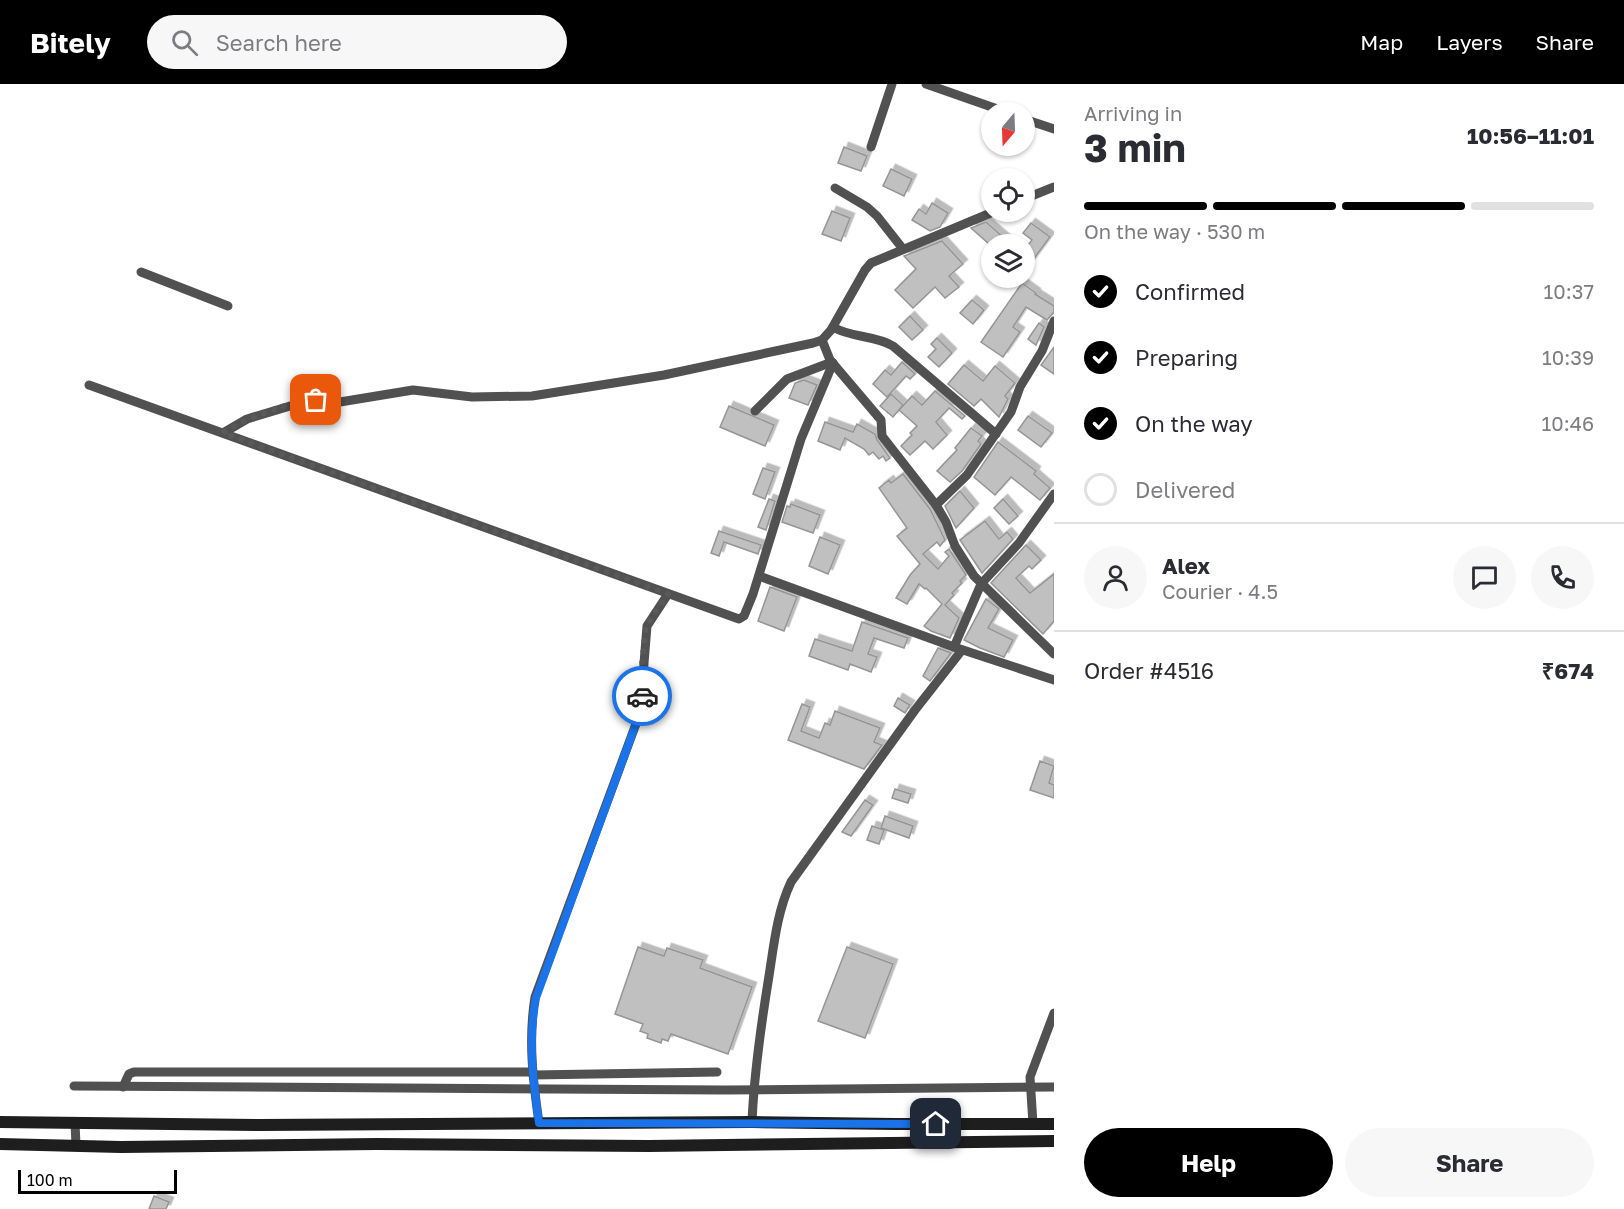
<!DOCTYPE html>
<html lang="en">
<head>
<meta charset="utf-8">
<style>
	:root { --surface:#fff; --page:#f7f7f7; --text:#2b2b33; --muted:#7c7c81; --line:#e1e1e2; --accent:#000 }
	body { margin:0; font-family:"Golos Text",sans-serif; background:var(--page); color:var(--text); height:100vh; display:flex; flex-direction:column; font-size:22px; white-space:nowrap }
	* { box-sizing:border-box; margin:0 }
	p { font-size:20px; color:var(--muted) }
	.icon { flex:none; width:33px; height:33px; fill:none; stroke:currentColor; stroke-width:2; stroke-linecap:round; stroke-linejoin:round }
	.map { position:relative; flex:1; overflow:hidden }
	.sheet { display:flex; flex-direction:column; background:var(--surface); width:570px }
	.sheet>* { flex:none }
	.needle { width:39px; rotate:199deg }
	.fabs { position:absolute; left:981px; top:18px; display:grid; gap:12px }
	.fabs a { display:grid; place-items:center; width:54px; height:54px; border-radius:50%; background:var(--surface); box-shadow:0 2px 4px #0004; font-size:30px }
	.scale { position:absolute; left:18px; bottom:15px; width:159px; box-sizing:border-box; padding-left:6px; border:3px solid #000; border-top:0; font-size:16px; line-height:21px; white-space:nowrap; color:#000; -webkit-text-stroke:4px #fff; paint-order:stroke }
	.pin { position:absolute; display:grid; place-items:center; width:51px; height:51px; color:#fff; margin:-26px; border-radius:12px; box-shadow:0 3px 9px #0006 }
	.courier { position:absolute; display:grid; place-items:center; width:60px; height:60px; margin:-30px; border:4px solid #1a73e8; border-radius:50%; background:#fff; color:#222; box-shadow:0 2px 8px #0007 }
	.headline em { font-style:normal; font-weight:700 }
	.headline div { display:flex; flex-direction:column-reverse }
	.headline { display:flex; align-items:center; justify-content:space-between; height:102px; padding:0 30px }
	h1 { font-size:39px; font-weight:700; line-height:45px }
	.bar { display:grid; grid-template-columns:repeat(4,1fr); gap:9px 6px; align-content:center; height:72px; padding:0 30px }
	.bar i { height:8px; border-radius:4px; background:var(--line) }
	.bar .active { background:var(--accent) }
	.bar p { grid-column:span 4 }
	.line { display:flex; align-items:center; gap:15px; padding:0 30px; border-top:2px solid var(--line) }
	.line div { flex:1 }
	.round { display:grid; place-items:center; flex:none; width:63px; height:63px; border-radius:32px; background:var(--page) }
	ol { padding:0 30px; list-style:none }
	li { display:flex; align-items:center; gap:18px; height:66px }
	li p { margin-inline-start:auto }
	li .icon { padding:6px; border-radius:50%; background:var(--accent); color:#fff; stroke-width:4 }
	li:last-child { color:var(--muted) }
	li i { width:33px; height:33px; border:3px solid var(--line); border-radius:50% }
	.button { display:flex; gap:12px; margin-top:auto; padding:12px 30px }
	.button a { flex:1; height:69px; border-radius:36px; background:var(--accent); color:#fff; font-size:24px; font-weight:700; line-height:69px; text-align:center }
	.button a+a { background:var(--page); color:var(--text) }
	header { display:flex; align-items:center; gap:36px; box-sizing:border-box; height:84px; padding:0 30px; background:var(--accent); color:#fff }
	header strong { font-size:28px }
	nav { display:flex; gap:33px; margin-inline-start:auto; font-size:21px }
	.search { width:420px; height:54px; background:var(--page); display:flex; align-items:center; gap:15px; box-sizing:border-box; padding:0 21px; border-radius:33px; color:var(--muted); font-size:22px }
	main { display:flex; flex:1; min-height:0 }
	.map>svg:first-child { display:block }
	.building { fill:#c0c0c0; stroke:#959595; stroke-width:1.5; filter:url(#shadow) }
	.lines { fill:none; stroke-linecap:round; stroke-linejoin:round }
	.street { stroke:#515151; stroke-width:9 }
	.secondary { stroke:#1e1e1e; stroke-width:12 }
	.done { stroke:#595959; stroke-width:6; stroke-dasharray:0 10.8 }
	.route { stroke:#1a73e8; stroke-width:8 }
</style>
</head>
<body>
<header>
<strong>Bitely</strong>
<div class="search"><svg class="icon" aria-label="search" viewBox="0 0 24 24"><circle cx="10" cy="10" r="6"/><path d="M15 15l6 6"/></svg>Search here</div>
<nav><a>Map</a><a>Layers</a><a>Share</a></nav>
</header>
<main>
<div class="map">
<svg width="1054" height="1125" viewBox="0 0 1054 1125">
	<defs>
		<filter id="shadow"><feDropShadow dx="4.5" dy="-4.5" stdDeviation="0" flood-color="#0004"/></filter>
	</defs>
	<rect width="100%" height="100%" fill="#fff"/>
	<g class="building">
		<path d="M844,63L867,72L861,87L838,79Z"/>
		<path d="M891,85L912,95L904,112L883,102Z"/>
		<path d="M932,119L948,129L940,143L930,147L912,136L919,125L926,130Z"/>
		<path d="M832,127L850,134L841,157L822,150Z"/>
		<path d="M986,138L1011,160H989L971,144Z"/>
		<path d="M1031,139L1050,153L1024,188V166L1032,156L1023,149Z"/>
		<path d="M942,157L963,180L949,192L959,203L945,214L935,203L913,224L895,206L916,185L904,172Z"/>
		<path d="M1022,199L1036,209L1035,210L1054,222V228L1047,236L1026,223L1013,243L1020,248L1003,273L981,258Z"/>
		<path d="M972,216L984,226L973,240L960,229Z"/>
		<path d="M910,232L923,246L912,256L899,243Z"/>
		<path d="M1039,239L1044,243L1036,261L1028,255Z"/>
		<path d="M937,254L952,269L939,283L928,273L936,265L931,260Z"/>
		<path d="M1054,263V290L1041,281Z"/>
		<path d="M902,278L915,290L910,295L906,292L887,313L873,300L885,286L891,291Z"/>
		<path d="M964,281L983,297L995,282L1015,299L1005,312L1008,315L999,333L981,315L974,322L948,300Z"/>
		<path d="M804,296L817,301L808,321L789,314L795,299Z"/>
		<path d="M935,307L965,332L962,335L949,324L936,338L947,351L933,365L925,357L910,371L901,362L912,351L910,349L917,342L899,326L912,312L922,321Z"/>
		<path d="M891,310L903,321L893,333L880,322Z"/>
		<path d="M729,322L774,341L765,362L720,343Z"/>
		<path d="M1028,332L1052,349L1041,363L1018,346Z"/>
		<path d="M825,338L853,348L857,340L875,350L877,356L890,374L886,377L883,372L879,375L873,368L869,371L864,365L845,354L840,366L818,357Z"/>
		<path d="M971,344L982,352L978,357L981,360L962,387L950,398L937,387L957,366L955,364Z"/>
		<path d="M998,358L1036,387L1034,390L1050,404L1040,416L1011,393L995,411L974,393Z"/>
		<path d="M763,384L775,388L765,415L753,410Z"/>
		<path d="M903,390L930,425L945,456L940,462L937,458L923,470L938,485L949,472L945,468L949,465L966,491L960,497L962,499L952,509L954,511L945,521L959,534L950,554L931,547L924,542L942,520L926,504L925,505L919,500L907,520L896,514L910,491L920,480L897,452L907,444L879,404L889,396L891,399Z"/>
		<path d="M960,407L974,424L956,444L945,422Z"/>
		<path d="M769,415L775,417L766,446L758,443Z"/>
		<path d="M1003,415L1018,432L1009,440L994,424Z"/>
		<path d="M791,420L820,431L813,449L782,438L787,422L790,423Z"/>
		<path d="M985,437L999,455L1007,448L1013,455L982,489L960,456Z"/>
		<path d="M719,447L761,461L758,470L724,458L719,472L711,469Z"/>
		<path d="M820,453L840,461L828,490L809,482Z"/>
		<path d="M1026,461L1041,476L1032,485L1029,482L1016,494L1030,509L1054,490V537L1043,550L991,499Z"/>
		<path d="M770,503L797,513L784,547L758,537Z"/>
		<path d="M986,515L999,525L988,544L1013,556L1004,573L980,564L964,556Z"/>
		<path d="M862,538L908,554L904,564L874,554L868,570L877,573L871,588L850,580L848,586L809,572L815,555L852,567Z"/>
		<path d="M938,564L951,569L930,597L923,592Z"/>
		<path d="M898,614L910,621L905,629L894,622Z"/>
		<path d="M802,620L810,623L801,647L819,654L825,639L830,641L835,627L880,644L874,658L882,661L864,685L788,656Z"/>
		<path d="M1040,677L1054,682L1049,699L1054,701V714L1030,706Z"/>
		<path d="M895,705L911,710L908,719L892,714Z"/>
		<path d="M865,716L873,721L851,752L842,748Z"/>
		<path d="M885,732L913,742L909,754L881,744Z"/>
		<path d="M872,742L884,746L879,760L867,756Z"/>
		<path d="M638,863L664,872L667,864L703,876L700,884L752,903L728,970L671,950L668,957L662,955L661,959L647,954L648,950L640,947L643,940L615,930Z"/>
		<path d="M847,863L893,880L865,954L818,937Z"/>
		<path d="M154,1112L169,1118L166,1125H149Z"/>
	</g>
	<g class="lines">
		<g class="street">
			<path d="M926,0L1006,28"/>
			<path d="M1024,35L1054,45"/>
			<path d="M871,63L892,0"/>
			<path d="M835,104L867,123L877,132L903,165"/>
			<path d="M1024,115L1054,103"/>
			<path d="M141,188L228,222"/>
			<path d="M833,243C851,254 875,251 893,262L996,350"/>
			<path d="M822,256L830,276L881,336L882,352L936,421L946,438L955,462L974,492L1054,570"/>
			<path d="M89,301L739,535L744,532L753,510L801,355L833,279"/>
			<path d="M755,327L787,295L832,278"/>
			<path d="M223,349L247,335L310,316L340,318L413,306L472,313L532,312L664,291L813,259L822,256L831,246L865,186L871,179L993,128"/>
			<path d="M936,421L967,391L1011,328L1020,303L1042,267L1054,237"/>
			<path d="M759,492L954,563L1054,596"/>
			<path d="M954,563L981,500L1019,459L1054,410"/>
			<path d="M533,991L717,988"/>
			<path d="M74,1002L724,1006L1054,1003"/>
			<path d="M123,1003L129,990L134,988H533"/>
			<path d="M752,1038C754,989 761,941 769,892C774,860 777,828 791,798L915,626L962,566"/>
			<path d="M75,1039L76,1061"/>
			<path d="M539,1039C533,997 528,956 535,913L640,629L647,542L668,510"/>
			<path d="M1033,1040L1030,993L1054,929"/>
		</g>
		<g class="secondary">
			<path d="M0,1038L260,1041L752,1038L895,1040H1054"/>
			<path d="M0,1060L121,1063L377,1060L649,1062L1054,1057"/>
		</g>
	</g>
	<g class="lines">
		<path class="done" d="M316,316C293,317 242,335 223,349L668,510L646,542L642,581V612"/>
		<path class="route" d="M642,612L640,629L536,914C528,956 533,997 539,1039L936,1040"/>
	</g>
</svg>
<div class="fabs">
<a><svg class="needle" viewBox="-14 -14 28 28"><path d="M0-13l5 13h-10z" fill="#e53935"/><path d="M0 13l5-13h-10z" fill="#7c7c81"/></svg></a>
<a><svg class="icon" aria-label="locate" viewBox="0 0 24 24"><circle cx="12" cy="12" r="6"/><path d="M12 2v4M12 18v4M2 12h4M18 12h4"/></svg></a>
<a><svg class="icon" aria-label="layers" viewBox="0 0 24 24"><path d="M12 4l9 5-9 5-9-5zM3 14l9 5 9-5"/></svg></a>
</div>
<div class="scale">100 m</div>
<div class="pin" style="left:316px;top:316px;background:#ea580c"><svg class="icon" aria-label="bag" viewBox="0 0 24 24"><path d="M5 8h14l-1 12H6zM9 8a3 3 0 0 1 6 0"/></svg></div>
<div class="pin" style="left:936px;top:1040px;background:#1f2937"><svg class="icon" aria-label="home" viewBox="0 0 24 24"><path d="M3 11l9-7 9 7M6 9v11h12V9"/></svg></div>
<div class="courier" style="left:642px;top:612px"><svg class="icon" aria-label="car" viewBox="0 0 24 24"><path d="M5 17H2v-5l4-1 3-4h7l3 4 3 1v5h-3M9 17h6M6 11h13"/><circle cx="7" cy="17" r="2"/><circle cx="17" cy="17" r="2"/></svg></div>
</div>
<section class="sheet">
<div class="headline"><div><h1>3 min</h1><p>Arriving in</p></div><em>10:56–11:01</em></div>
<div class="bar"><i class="active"></i><i class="active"></i><i class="active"></i><i></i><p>On the way · 530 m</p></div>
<ol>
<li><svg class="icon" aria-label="check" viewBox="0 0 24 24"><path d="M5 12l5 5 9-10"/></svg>Confirmed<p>10:37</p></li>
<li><svg class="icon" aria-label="check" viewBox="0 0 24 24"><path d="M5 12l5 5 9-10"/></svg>Preparing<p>10:39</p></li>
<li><svg class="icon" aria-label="check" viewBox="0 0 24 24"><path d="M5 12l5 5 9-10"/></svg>On the way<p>10:46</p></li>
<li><i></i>Delivered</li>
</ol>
<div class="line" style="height:108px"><a class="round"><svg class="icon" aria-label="person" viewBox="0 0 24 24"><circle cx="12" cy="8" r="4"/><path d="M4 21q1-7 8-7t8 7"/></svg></a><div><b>Alex</b><p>Courier · 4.5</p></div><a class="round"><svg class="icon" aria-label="chat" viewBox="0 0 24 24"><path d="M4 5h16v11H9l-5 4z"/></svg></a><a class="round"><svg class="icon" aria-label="phone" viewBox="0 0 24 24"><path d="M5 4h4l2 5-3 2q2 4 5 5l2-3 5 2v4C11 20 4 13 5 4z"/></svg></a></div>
<div class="line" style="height:78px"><div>Order #4516</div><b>₹674</b></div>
<div class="button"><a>Help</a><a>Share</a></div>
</section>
</main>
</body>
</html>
